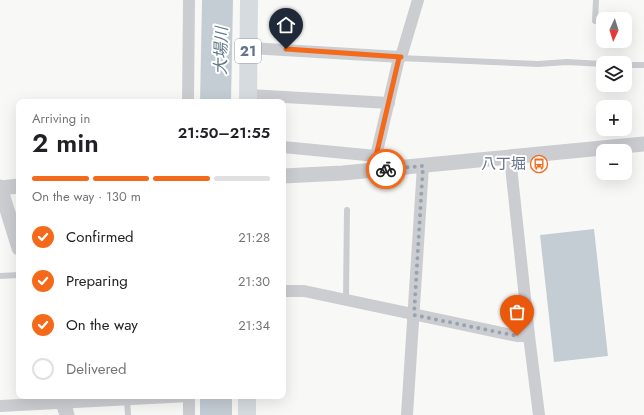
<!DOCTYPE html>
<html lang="en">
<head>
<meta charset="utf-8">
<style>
	:root { --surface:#fff; --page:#f2f2f2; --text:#202124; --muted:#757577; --line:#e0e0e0; --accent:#f4691a }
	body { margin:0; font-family:Jost,"Noto Sans JP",sans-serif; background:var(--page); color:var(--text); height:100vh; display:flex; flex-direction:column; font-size:15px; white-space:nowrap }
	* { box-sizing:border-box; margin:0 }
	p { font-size:13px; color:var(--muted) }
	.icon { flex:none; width:22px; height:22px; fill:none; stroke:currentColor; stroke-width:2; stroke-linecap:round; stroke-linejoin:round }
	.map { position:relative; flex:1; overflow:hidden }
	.panel { position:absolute; left:16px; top:99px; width:270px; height:300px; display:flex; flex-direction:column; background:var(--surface); border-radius:8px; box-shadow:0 4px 16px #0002 }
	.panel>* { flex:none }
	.needle { width:26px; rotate:184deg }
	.buttons { position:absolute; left:596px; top:12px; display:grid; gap:8px }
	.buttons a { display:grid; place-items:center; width:36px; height:36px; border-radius:8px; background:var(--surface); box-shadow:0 4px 16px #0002; font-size:20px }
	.pin { position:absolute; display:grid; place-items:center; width:34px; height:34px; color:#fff; margin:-41px -17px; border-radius:50% 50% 50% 0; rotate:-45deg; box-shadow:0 0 4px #0007 }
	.pin .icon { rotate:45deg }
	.courier { position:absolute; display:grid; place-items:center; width:40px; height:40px; margin:-20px; border:3px solid #f4691a; border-radius:50%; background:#fff; color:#222; box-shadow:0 1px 5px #0007 }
	.overview em { font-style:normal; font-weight:600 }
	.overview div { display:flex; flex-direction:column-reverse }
	.overview { display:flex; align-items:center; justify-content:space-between; height:68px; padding:0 16px }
	h1 { font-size:26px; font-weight:600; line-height:30px }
	.bar { display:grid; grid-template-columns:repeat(4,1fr); gap:6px 4px; align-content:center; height:48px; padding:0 16px }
	.bar i { height:5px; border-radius:3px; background:var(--line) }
	.bar .current { background:var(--accent) }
	.bar p { grid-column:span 4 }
	ol { padding:0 16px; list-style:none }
	li { display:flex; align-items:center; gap:12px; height:44px }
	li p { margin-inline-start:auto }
	li .icon { padding:4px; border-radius:50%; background:var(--accent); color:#fff; stroke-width:4 }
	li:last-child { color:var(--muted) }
	li i { width:22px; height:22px; border:2px solid var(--line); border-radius:50% }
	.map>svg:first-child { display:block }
	.water { fill:#c4cdd4 }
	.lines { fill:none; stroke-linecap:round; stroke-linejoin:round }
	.service { stroke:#cbcdd1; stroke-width:6 }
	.minor { stroke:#cbcdd1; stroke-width:12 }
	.tertiary { stroke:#cbcdd1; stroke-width:15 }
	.primary { stroke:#d6dbe0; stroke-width:18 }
	.done { stroke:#98a3b0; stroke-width:4; stroke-dasharray:0 7.2 }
	.route { stroke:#f4691a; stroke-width:5 }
	.labels { text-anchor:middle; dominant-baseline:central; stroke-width:4; stroke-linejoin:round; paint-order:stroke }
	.shield { fill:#fff; stroke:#939ead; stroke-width:1 }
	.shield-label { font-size:14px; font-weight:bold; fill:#65748a }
	.poi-label { font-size:15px; fill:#65748a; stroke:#fff; text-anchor:end }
	.water-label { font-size:16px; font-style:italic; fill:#607785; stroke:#fff }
</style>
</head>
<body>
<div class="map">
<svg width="644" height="415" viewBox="0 0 644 415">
	<rect width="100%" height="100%" fill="#f8f9f6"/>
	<g class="water">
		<path d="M202,0H233L231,102H200Z"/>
		<path d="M594,229L608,356L554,362L540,235Z"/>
		<rect x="200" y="396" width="32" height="19"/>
	</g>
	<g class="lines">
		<g class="service">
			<path d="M595,21L596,0"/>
			<path d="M399,58L538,64L567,62L603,64"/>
			<path d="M625,65H644"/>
			<path d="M0,276L19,275"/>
			<path d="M346,300L347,210"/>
			<path d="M127,399L128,415"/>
		</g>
		<g class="minor">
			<path d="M248,48L401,57"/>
			<path d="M248,95L389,103"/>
			<path d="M188,102L189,0"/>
			<path d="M283,147L376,156"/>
			<path d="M378,170L376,156L399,58L401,57L418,0"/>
			<path d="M283,291H304L517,336H529L510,157"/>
			<path d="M529,336L539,415"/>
			<path d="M0,406L189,396"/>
			<path d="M189,415V396"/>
			<path d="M407,415L423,166"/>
		</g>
		<g class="tertiary">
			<path d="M283,176L343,173L644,144"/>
			<path d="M0,187L19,248"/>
			<path d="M0,188L19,186"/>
			<path d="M61,396L67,415"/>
		</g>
		<g class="primary">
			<path d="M248,102L249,0"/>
			<path d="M247,415V396"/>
		</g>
	</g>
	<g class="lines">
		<path class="done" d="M386,169L423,166L414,315L517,336"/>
		<path class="route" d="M286,49L401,57L399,58L376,156L378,170L386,169"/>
	</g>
	<defs>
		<g id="bus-ring" transform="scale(0.9)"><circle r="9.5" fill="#fff" stroke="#f4691a" stroke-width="1.5"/><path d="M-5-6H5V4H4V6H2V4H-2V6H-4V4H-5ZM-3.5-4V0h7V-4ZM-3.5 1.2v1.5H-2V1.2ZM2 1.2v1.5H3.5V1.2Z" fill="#f4691a"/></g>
	</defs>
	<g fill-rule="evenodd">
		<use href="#bus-ring" x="539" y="164"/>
	</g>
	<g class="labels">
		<rect class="shield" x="235" y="39" width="26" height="24" rx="3"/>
		<g class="shield-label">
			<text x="248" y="51">21</text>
		</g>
		<g class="poi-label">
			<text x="526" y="164">八丁堀</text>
		</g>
		<g class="water-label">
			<text transform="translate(221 51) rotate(-89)">大場川</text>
		</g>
	</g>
</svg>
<div class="buttons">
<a><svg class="needle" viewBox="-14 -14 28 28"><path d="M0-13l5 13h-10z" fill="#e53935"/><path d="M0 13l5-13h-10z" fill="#757577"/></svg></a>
<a><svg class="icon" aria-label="layers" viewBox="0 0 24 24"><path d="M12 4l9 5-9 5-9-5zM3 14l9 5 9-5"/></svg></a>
<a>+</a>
<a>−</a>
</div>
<div class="pin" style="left:517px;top:336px;background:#ea580c"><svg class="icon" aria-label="bag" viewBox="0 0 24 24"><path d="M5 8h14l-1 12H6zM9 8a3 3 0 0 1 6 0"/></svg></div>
<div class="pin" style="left:286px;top:49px;background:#1f2937"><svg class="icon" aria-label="home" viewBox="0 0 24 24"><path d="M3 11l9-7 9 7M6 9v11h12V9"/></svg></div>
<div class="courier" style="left:386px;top:169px"><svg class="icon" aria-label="bike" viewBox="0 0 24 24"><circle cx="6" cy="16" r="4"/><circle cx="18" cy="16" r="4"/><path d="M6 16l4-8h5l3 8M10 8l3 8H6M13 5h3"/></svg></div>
<section class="panel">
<div class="overview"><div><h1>2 min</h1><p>Arriving in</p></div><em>21:50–21:55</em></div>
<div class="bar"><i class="current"></i><i class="current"></i><i class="current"></i><i></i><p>On the way · 130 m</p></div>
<ol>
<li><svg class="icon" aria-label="check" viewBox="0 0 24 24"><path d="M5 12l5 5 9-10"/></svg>Confirmed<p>21:28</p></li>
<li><svg class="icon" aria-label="check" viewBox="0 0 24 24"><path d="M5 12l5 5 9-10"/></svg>Preparing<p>21:30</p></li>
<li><svg class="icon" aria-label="check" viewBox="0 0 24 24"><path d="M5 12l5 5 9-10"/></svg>On the way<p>21:34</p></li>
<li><i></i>Delivered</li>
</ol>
</section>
</div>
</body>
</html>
